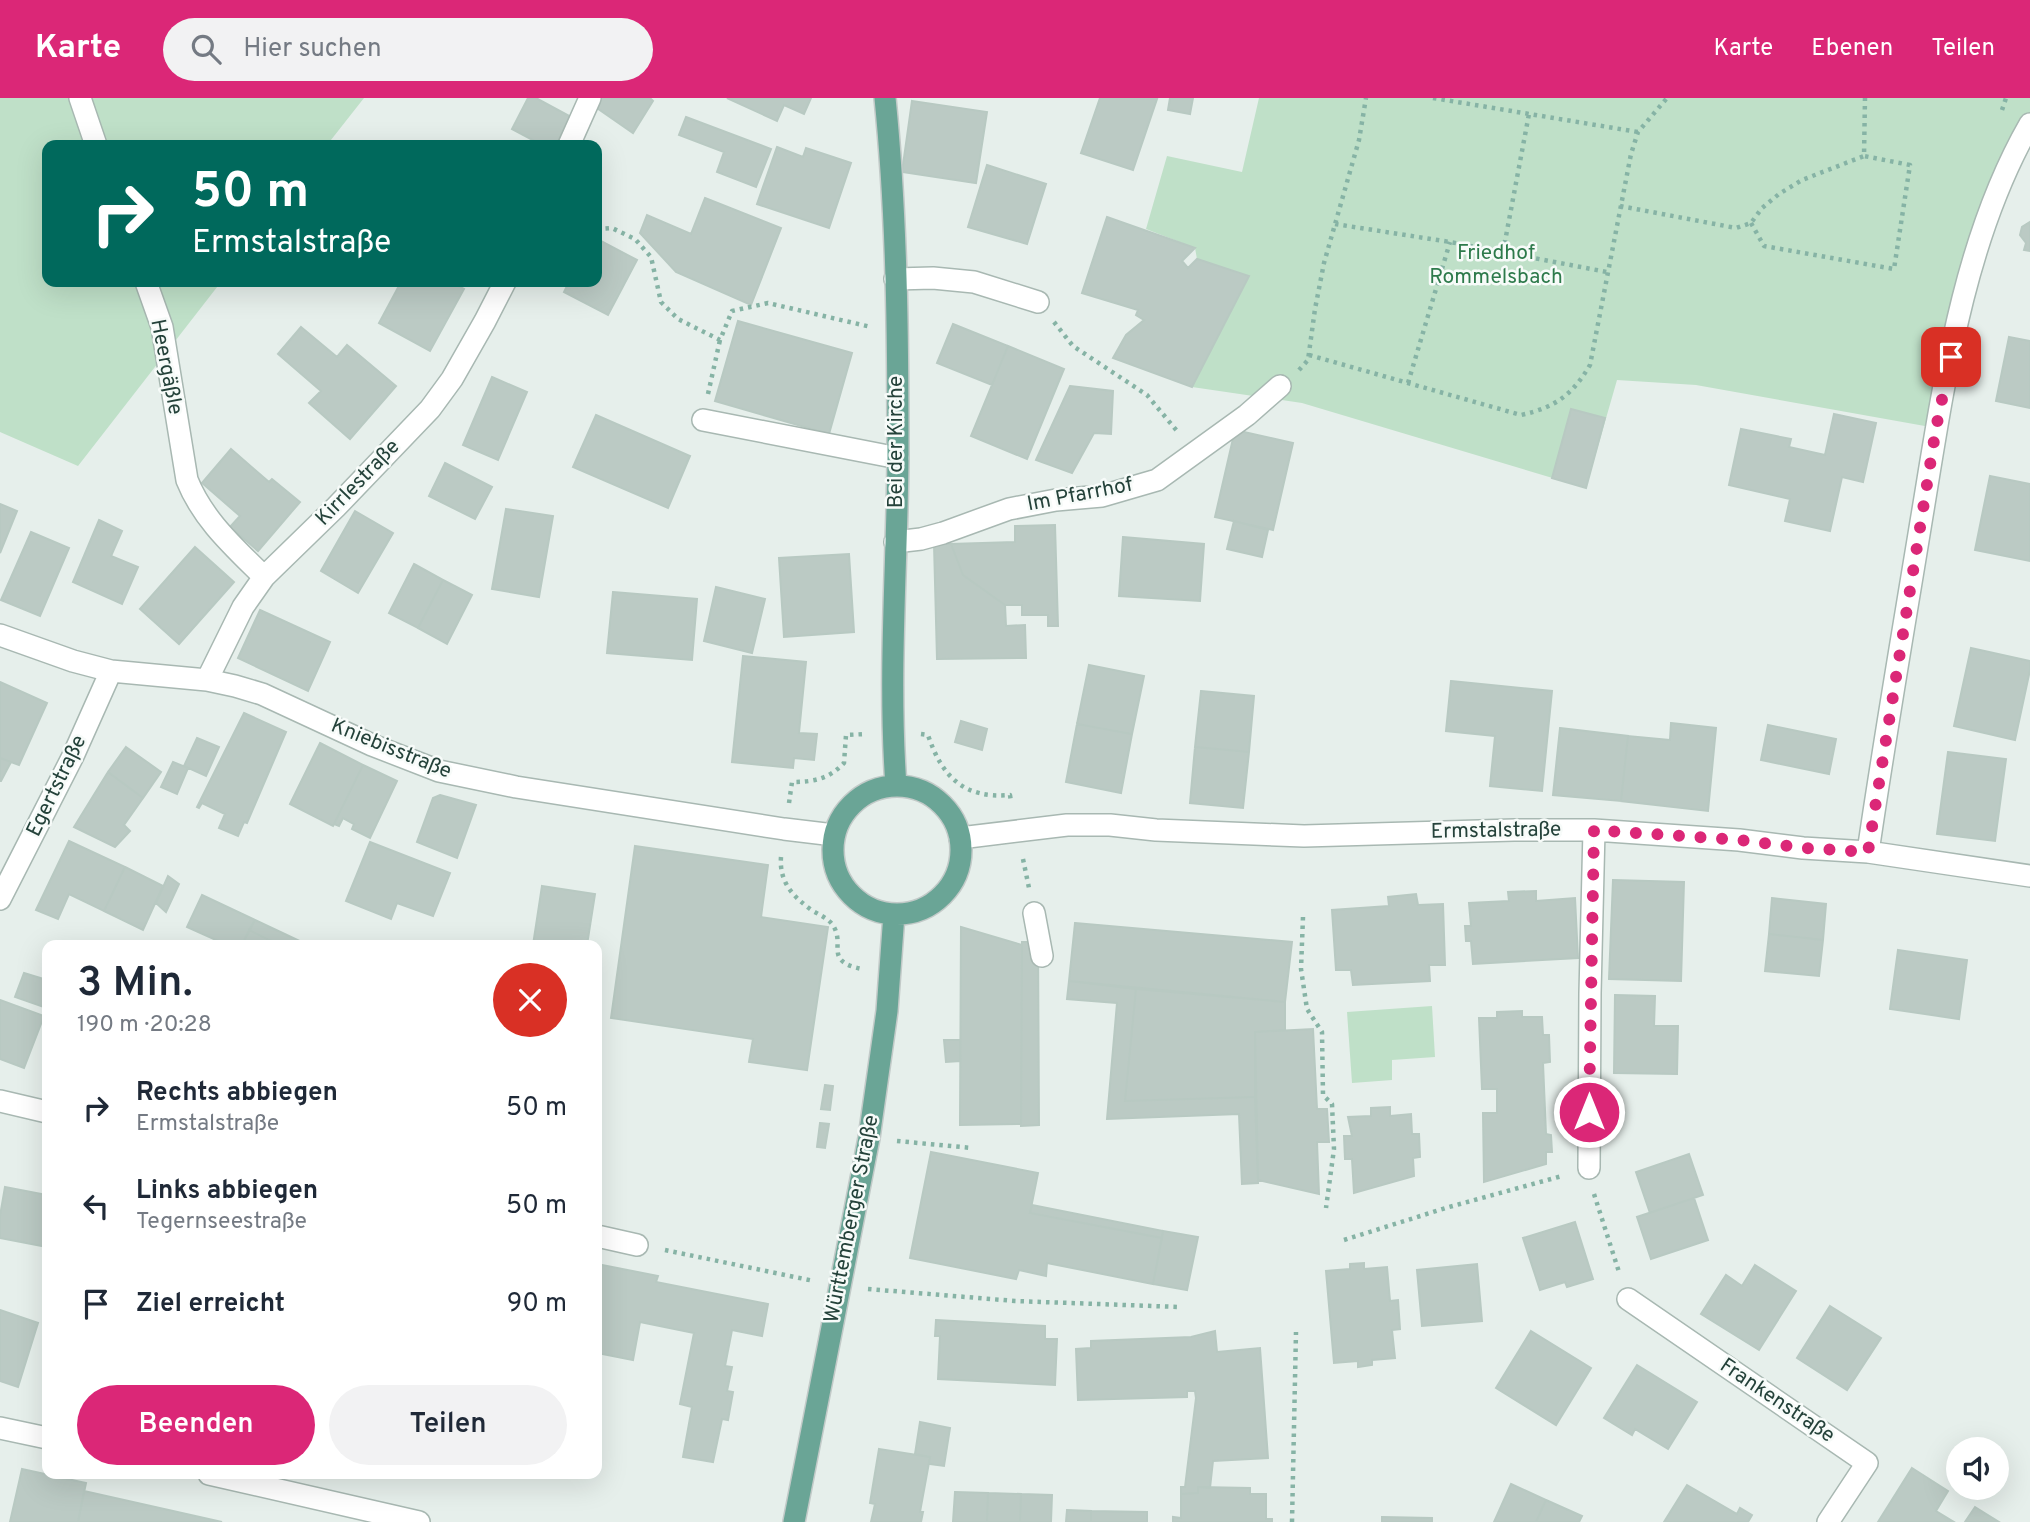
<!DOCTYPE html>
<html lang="de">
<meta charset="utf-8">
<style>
body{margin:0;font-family:Overpass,sans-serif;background:#f2f2f3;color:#1f2937;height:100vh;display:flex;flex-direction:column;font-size:26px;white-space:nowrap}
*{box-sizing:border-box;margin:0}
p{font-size:23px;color:#747a83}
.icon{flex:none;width:38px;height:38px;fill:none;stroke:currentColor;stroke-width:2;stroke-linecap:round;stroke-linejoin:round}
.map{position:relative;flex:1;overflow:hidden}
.sheet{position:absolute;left:42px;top:842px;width:560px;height:539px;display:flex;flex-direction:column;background:#fff;border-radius:14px;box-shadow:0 7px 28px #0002}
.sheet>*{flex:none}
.guide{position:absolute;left:42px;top:42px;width:560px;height:147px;border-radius:14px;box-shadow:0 7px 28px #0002;background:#00695c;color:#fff;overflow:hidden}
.controls{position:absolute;left:1946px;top:1339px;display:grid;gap:14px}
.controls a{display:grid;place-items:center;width:63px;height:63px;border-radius:50%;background:#fff;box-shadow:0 7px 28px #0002;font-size:35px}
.pin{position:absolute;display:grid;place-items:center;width:60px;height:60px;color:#fff;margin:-30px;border-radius:14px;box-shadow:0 4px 10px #0006}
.me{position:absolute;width:77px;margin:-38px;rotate:0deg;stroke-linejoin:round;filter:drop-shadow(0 0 5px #0008)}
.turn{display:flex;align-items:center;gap:24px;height:147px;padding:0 35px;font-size:32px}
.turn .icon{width:91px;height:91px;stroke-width:2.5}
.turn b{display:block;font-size:49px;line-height:60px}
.round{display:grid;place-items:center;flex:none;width:74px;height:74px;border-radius:37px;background:#f2f2f3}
.summary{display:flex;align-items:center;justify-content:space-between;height:119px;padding:0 35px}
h1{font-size:42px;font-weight:600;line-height:52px}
.action{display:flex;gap:14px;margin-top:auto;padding:14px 35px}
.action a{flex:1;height:80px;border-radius:42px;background:#db2777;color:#fff;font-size:28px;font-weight:600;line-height:80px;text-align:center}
.action a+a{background:#f2f2f3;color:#1f2937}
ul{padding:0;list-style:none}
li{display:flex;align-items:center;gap:21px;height:98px;padding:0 35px}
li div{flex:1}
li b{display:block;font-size:26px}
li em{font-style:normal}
header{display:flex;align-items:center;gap:42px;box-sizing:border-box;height:98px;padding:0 35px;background:#db2777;color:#fff}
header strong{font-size:33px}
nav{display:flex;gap:38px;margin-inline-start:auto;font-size:24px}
.search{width:490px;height:63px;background:#f2f2f3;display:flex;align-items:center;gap:18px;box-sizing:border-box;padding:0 24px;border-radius:38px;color:#747a83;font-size:26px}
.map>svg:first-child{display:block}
.green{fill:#bfe0c8}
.building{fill:#bbcac4;stroke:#b8c9c2;stroke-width:2}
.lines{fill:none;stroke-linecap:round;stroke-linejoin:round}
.minor-casing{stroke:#a8b8b2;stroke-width:24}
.major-casing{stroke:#c2cac8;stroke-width:24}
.path{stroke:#86b3a5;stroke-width:4.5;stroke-dasharray:3.5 5;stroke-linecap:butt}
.minor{stroke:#fff;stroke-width:21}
.major{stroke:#6aa596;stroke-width:21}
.route{stroke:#db2777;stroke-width:12;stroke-dasharray:0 21.6}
.labels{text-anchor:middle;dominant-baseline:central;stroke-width:5;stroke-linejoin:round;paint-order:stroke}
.park-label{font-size:21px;fill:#2d7a4b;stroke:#f7fbf9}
.street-label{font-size:21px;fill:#24423a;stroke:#f7fbf9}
</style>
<header>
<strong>Karte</strong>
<div class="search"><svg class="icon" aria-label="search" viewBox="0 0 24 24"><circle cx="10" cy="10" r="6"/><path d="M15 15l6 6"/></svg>Hier suchen</div>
<nav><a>Karte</a><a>Ebenen</a><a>Teilen</a></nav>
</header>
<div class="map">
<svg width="2030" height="1424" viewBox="0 0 2030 1424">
<rect width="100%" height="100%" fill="#e6efeb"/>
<path class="green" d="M0 0H364L327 47H47V184H221L78 368 0 334Z
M1259 0H2030V26L2014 54 1936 330 1696 287 1617 282 1586 390 1302 305 1192 289 1249 178 1197 161 1195 150 1146 131 1167 58 1242 74Z
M1432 908 1435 959 1392 962V982L1352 985 1347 914Z"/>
<path class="building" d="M528 0H536L571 19 556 47H542L512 31Z
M600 0H650L653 3 633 35 594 8Z
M727 0H811L804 16 784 7 777 23Z
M1100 0 1157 1 1133 72 1081 55Z
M1170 0H1193L1190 16 1168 12Z
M912 3 987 14 976 85 902 74Z
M686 19 771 51 756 89 717 74 724 54 679 37Z
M777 49 803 59 806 50 851 65 829 130 757 106Z
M987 67 1046 86 1027 146 968 129Z
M705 100 781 130 751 207 676 174 640 135 647 117 691 136Z
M1107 119 1195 150 1182 163 1188 170 1197 161 1249 178 1192 289 1113 260 1126 237 1144 222 1136 217 1138 212 1082 195Z
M2030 124V153L2024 152 2026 145 2020 137 2022 129Z
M597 141 637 162 608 217 564 194 569 184H597Z
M401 184H451L464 191 430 253 379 225Z
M738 223 852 255 829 336 715 303Z
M953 226 1008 248 992 287 937 265Z
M301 229 337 259 347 247 396 288 350 341 309 305 321 293 278 256Z
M2009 239 2030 243V310L1996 303Z
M1008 248 1064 271 1027 361 971 338Z
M492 279 527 294 498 362 463 347Z
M1070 288 1113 293 1111 336 1094 335 1072 375 1036 362Z
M1571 311 1605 320 1586 390 1552 380Z
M1834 316 1876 325 1863 384 1842 379 1830 433 1785 423 1790 401 1729 387 1741 331 1791 341 1789 349 1825 357Z
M596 317 690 358 668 410 573 369Z
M1235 332 1293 345 1273 432 1215 419Z
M231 351 269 384 272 381 300 404 258 453 230 429 240 418 202 385Z
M445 365 492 389 475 421 429 398Z
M1990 378 2030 386V463L1975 452Z
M0 406 17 413 0 455Z
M506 411 553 418 539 499 492 491Z
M355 413 393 435 358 495 321 473Z
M99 422 122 433 111 458 138 469 122 506 73 484Z
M1234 423 1268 432 1262 459 1227 451Z
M1055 427 1058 528H1048V517H1022V507H1005L963 477 951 446 1015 444V428Z
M31 434 69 450 40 518 1 502Z
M1123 439 1204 446 1200 503 1119 498Z
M934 446H951L963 477 1005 507 1006 528 1025 527 1026 560 937 561Z
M195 449 234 484 179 546 140 511Z
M849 456 854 534 784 539 779 460Z
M414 466 443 482 418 530 389 515Z
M443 482 472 497 447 546 418 530Z
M716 489 765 501 752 555 704 543Z
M613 494 697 501 692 562 607 555Z
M260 512 330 544 308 593 238 560Z
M1971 550 2030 563V572L2015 642 1954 628Z
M743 558 806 564 799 635 817 636 814 662 794 660 793 670 732 664Z
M1089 567 1144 578 1132 636 1077 626Z
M1451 583 1552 593 1542 693 1490 688 1495 638 1446 633Z
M0 584 47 605 19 667 0 660Z
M1201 593 1254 598 1249 654 1195 649Z
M244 615 286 634 247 725 244 724 238 738 219 730 225 716 202 705 199 710 197 709Z
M961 623 987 631 982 652 955 644Z
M1671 625 1716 630 1708 713 1621 703 1628 638 1670 642Z
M1077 626 1132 636 1121 695 1066 684Z
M1768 627 1836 641 1829 676 1761 662Z
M1560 630 1628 638 1621 703 1553 697Z
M197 640 219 649 206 678 184 668Z
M320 645 363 667 333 728 290 706Z
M126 649 161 674 143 700 108 674Z
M1195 649 1249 654 1243 710 1190 705Z
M1948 654 2006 661 1995 743 1937 736Z
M0 660 11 664 1 683H0Z
M173 664 188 670 177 696 161 689Z
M363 667 397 683 370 740 352 731 354 726 343 720 339 728 334 726Z
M108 674 143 700 124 727 130 733 115 749 74 729Z
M440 697 476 707 457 760 417 744 433 700Z
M69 743 125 769 104 813 69 796 58 821 36 812Z
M370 744 450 775 433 818 397 805 391 821 346 803Z
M635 748 768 767 761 819 828 829 807 972 749 964 753 941 611 920Z
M125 769 163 788 143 832 104 813Z
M168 778 179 786 166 814 156 805Z
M1613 782 1684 784 1681 883 1609 881Z
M542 788 595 796 587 847H533Z
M1536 793V803L1575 800 1578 860 1473 866 1471 843H1466L1465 828H1471L1469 805 1509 803 1508 794Z
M1416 796 1418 807 1443 806 1445 867H1429L1430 883 1353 887 1351 872H1336L1332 812 1389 808 1388 799Z
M202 797 255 822 242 847H227L187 829Z
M1772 800 1826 806 1823 842 1769 836Z
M255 822 308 847H279L249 832Z
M1075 825 1292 844 1285 904 1069 883Z
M961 829 1022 847 1021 1026 960 1027Z
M249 832 279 847H242Z
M1769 836 1823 842 1819 878 1765 873Z
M1022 844H1038L1039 1027 1021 1028Z
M1898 852 1967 862 1959 921 1890 911Z
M24 875 47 882V910L15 899Z
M1069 883 1136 891 1125 1003 1255 999 1258 1085 1242 1086 1239 1016 1107 1021 1117 905 1067 901Z
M1136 891 1285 904V932L1255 934V999L1125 1003Z
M1615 897 1655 898 1654 928H1678L1677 976 1614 975Z
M0 902 44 918 24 970 0 961Z
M1522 913V919H1542L1543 937H1549L1550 964 1543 965 1546 1036 1551 1037 1552 1054H1546V1066L1484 1084 1483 1015H1497V991H1482L1479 920H1497V914Z
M1313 931 1317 1011H1327L1329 1044H1317L1319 1096 1258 1082 1255 934Z
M944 942H960V963L946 964Z
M825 987 833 988 830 1012 821 1011Z
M1390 1009V1018L1411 1016 1412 1036H1419L1420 1059 1413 1060 1414 1078 1354 1095 1352 1061H1345L1344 1038H1352L1348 1019 1371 1018V1010Z
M820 1025 829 1026 825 1050 817 1049Z
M931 1054 1038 1075 1030 1115 1162 1140 1153 1186 1047 1165 1046 1178 1019 1172 1016 1181 910 1160Z
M1689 1056 1703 1097 1650 1115 1636 1074Z
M5 1089 47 1097V1149L0 1140V1118Z
M1694 1100 1708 1142 1651 1161 1637 1119Z
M1032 1107 1163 1133 1162 1140 1030 1115Z
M1575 1124 1593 1181 1567 1189 1565 1184 1540 1192 1523 1140Z
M1163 1133 1198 1139 1187 1192 1153 1186Z
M1364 1165V1171L1387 1169 1390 1203 1398 1202 1400 1231 1392 1232 1395 1260 1372 1262V1267L1358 1269V1263L1334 1265 1326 1173 1350 1171V1166Z
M597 1166 658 1178 656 1184 768 1206 762 1238 732 1232 725 1268 732 1269 727 1293 733 1294 728 1322 722 1321 713 1364 683 1359 692 1309 680 1306 694 1235 640 1224 633 1262 597 1255Z
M1477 1166 1482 1223 1422 1228 1417 1172Z
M1755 1167 1796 1193 1759 1252 1701 1216 1726 1177 1742 1188Z
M1830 1208 1881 1240 1847 1292 1797 1260Z
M0 1212 38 1225 18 1289 0 1283Z
M936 1222 1045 1228V1241H1057L1055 1287 938 1281 940 1238H935Z
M1215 1233 1217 1254 1260 1250 1268 1360 1213 1363 1210 1390 1198 1389V1395L1181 1396V1389H1185L1196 1300 1195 1293H1187V1299L1078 1302 1076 1251 1091 1250V1243L1191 1239Z
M1531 1233 1591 1270 1556 1327 1496 1290Z
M1637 1267 1697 1304 1668 1351 1635 1331 1632 1337 1604 1320Z
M920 1324 950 1330 944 1368 929 1366 930 1359 915 1356Z
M879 1351 930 1359 920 1414H923L921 1424H871L875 1406 870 1405Z
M1912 1370 1948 1393 1936 1413 1954 1424H1878Z
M22 1371 86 1385 78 1424H10Z
M1511 1386 1546 1402 1536 1424H1494Z
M1687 1387 1737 1416 1740 1410 1752 1417 1748 1424H1664Z
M1198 1389 1250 1390V1396H1266V1421H1272V1424H1173V1419L1181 1420V1396L1198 1395Z
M84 1393 222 1424H78Z
M955 1394 988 1395 987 1424H953Z
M988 1395 1021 1396 1020 1424H987Z
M1021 1396 1052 1397 1051 1424H1020Z
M1546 1402 1582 1418 1579 1424H1536Z
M1975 1409 1999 1424H1965Z
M1067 1412 1091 1413V1424H1066Z
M1091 1413 1147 1414V1424H1091Z
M1382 1419 1432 1420V1424H1382Z"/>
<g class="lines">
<defs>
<path id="minor" d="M80 0 96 47
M569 47 590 0
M895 181 933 180 974 184 1038 204
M146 184 162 229 187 382C203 422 234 449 264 479
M703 322 898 360
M895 444 921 441 943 435 1009 411 1056 402 1102 398 1157 382 1247 317 1280 288
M0 537 73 563 111 573 207 582 235 588 262 596 372 647 439 673 516 689 784 731 834 737
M207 582 243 509 264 479 336 409 430 311 452 281 485 223 505 184
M960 740 1067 727H1110L1156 732 1304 738 1514 732H1594L1739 742 1803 750 1868 754 2030 778
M1868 754C1884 644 1903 534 1921 424 1943 292 1962 144 2030 26
M0 801 73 658 111 573
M1034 815 1042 858
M0 1003 47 1014
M1589 1070 1590 895 1594 732
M597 1138 637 1147
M1628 1201 1867 1365 1828 1424
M0 1330 47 1340
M209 1376 419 1424"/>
<path id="major" d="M885 0C897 119 898 240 898 360 897 469 888 578 896 688
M833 752a64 64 0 1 1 128 0a64 64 0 1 1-128 0Z
M794 1424 869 1040 887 913 894 816"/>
</defs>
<use href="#minor" class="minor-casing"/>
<use href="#major" class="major-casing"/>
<path class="path" d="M1433 0 1638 34
M2002 12 2006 0
M1620 108 1736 130 1751 125 1762 110 1779 96 1802 82 1864 58
M1751 125 1764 148 1894 171 1910 67 1864 58 1865 0
M1335 126 1450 144 1607 174
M597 131 612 130 635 141 651 159 661 204 678 221 720 242 732 213 768 205 871 229
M1503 154 1529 16
M1054 224 1073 248 1147 297 1177 333
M1309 257 1521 317C1556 309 1572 297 1590 267L1631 56 1638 34 1667 0
M1299 272 1308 262 1315 211 1324 165 1359 42 1366 0
M1408 285 1450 144
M708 296 720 242
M921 636 928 637C942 679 964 701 1010 697L1011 704
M789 705 792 684C813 684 829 681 844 665L846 637 866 636
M781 759C779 784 793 799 813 813 820 817 827 820 832 826 847 846 822 863 862 871
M1023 761 1029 790
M1303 819 1301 871 1307 911 1322 934 1323 997 1332 1006 1334 1051 1326 1110
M897 1043 972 1050
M1594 1096 1619 1174
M1344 1142 1449 1109 1562 1078
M665 1152 814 1183
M868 1191 1015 1203 1180 1209
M1292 1424 1296 1234"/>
<use href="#minor" class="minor"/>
<use href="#major" class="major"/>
</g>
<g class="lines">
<path class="route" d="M1589 1014 1594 732 1739 742 1804 750 1868 754 1936 330 1951 259"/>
</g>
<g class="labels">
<g class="park-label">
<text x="1496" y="155">Friedhof<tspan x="1496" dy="24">Rommelsbach</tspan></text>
</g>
<g class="street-label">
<text transform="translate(166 269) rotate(79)">Heergäßle</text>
<text transform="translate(896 344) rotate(-90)">Bei der Kirche</text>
<text transform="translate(358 385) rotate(-46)">Kirrlestraße</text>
<text transform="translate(1080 397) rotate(-11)">Im Pfarrhof</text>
<text transform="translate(391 651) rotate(22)">Kniebisstraße</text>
<text transform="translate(57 688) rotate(-64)">Egertstraße</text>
<text transform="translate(1496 733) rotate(-1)">Ermstalstraße</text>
<text transform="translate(852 1121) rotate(-79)">Württemberger Straße</text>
<text transform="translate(1777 1303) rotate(34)">Frankenstraße</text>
</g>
</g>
</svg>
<div class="controls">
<a><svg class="icon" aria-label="sound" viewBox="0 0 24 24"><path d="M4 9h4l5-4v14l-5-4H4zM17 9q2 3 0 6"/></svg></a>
</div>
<div class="pin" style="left:1951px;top:259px;background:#d93025"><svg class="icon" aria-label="arrive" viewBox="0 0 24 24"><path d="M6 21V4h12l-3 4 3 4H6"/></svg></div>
<svg class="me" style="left:1589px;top:1014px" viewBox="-20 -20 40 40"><circle r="17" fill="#db2777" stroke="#fff" stroke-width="3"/><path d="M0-11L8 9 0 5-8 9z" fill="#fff"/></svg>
<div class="guide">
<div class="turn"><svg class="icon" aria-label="right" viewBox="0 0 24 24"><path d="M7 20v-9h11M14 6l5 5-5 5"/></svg><div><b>50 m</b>Ermstalstraße</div></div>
</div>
<section class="sheet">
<div class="summary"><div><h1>3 Min.</h1><p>190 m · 20:28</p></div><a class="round" style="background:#d93025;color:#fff"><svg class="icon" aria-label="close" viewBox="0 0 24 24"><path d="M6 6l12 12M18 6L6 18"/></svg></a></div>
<ul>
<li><svg class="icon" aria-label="right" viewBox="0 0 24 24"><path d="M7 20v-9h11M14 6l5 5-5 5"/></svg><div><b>Rechts abbiegen</b><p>Ermstalstraße</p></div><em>50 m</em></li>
<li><svg class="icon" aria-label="left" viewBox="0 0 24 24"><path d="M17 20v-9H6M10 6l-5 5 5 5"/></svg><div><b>Links abbiegen</b><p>Tegernseestraße</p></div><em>50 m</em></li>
<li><svg class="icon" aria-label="arrive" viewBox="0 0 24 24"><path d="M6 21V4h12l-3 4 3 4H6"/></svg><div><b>Ziel erreicht</b></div><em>90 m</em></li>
</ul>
<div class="action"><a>Beenden</a><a>Teilen</a></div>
</section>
</div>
